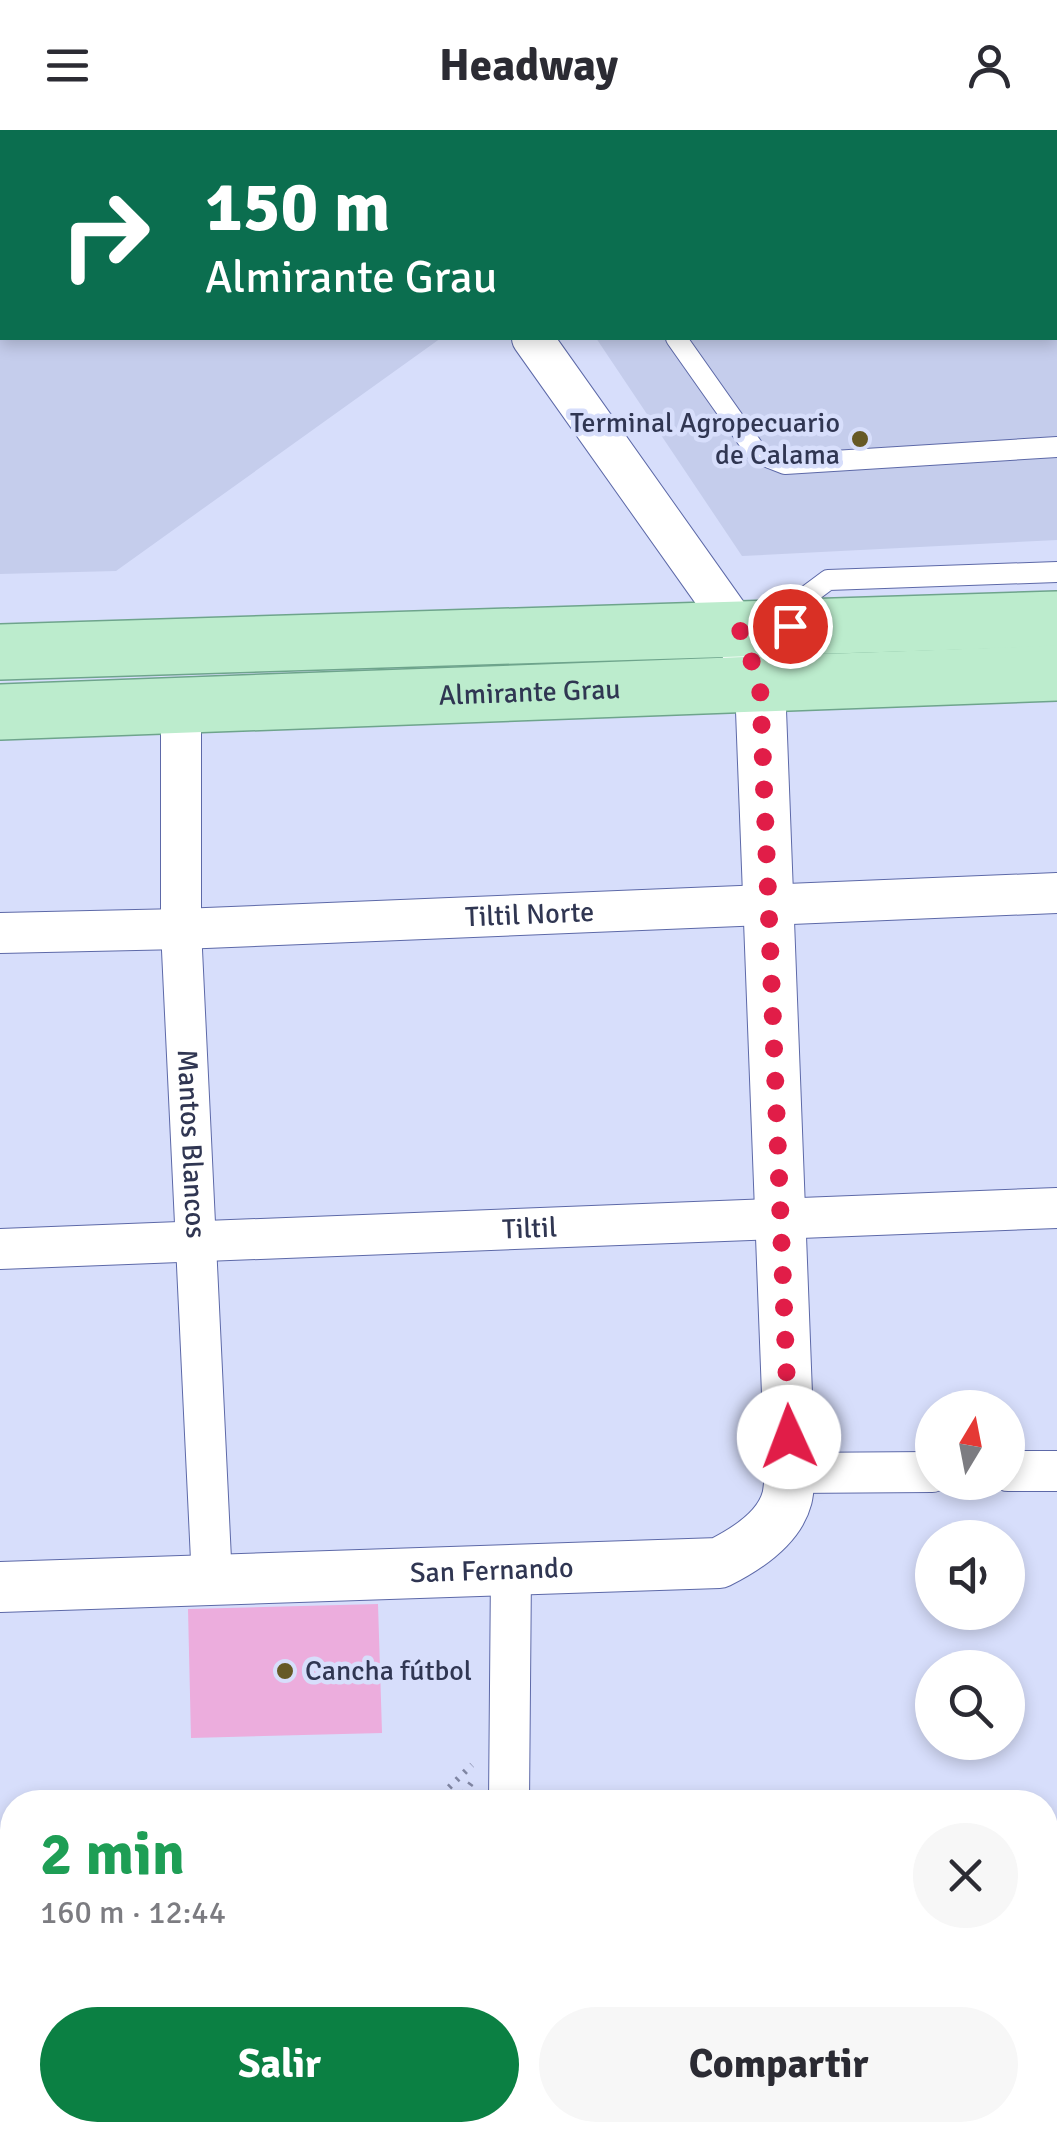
<!DOCTYPE html>
<html lang="es">
<meta charset="utf-8">
<style>
body{margin:0;font-family:Signika,sans-serif;background:#f7f7f7;color:#2b2b33;height:100vh;display:flex;flex-direction:column;font-size:38px;white-space:nowrap}
*{box-sizing:border-box;margin:0}
p{font-size:32px;color:#7c7c81}
.icon{flex:none;width:55px;height:55px;fill:none;stroke:currentColor;stroke-width:2;stroke-linecap:round;stroke-linejoin:round}
.map{position:relative;flex:1;overflow:hidden}
.drawer{position:absolute;left:0px;top:1660px;width:1058px;height:352px;display:flex;flex-direction:column;background:#fff;border-radius:40px 40px 0 0;box-shadow:0 5px 15px #0003}
.drawer>*{flex:none}
.hud{position:absolute;left:0px;top:0px;width:1058px;height:210px;box-shadow:0 5px 15px #0003;background:#0b6e4f;color:#fff;overflow:hidden}
.needle{width:65px;rotate:10deg}
.buttons{position:absolute;left:915px;top:1260px;display:grid;gap:20px}
.buttons a{display:grid;place-items:center;width:110px;height:110px;border-radius:50%;background:#fff;box-shadow:0 5px 15px #0003;font-size:50px}
.pin{position:absolute;display:grid;place-items:center;width:85px;height:85px;color:#fff;margin:-42px;border:5px solid #fff;border-radius:50%;box-shadow:0 2px 10px #0007}
.me{position:absolute;width:110px;margin:-55px;rotate:358deg;stroke-linejoin:round;filter:drop-shadow(0 0 8px #0008)}
.turn{display:flex;align-items:center;gap:35px;height:210px;padding:0 40px;font-size:45px}
.turn .icon{width:130px;height:130px;stroke-width:2.5}
.turn b{display:block;font-size:70px;line-height:85px}
.round{display:grid;place-items:center;flex:none;width:105px;height:105px;border-radius:52px;background:#f7f7f7}
.overview{display:flex;align-items:center;justify-content:space-between;height:170px;padding:0 40px}
h1{font-size:60px;font-weight:700;line-height:75px;color:#1e9e55}
.button{display:flex;gap:20px;margin-top:auto;padding:20px 40px}
.button a{flex:1;height:115px;border-radius:60px;background:#0b8043;color:#fff;font-size:40px;font-weight:700;line-height:115px;text-align:center}
.button a+a{background:#f7f7f7;color:#2b2b33}
header{display:flex;justify-content:space-between;align-items:center;height:130px;padding:0 40px;background:#fff;font-size:45px;font-weight:700}
.map>svg:first-child{display:block}
.built{fill:#c5cdec}
.green{fill:#ecaddd}
.lines{fill:none;stroke-linecap:round;stroke-linejoin:round}
.service-casing{stroke:#5d69a8;stroke-width:22}
.minor-casing{stroke:#5d69a8;stroke-width:42}
.tertiary-casing{stroke:#5d69a8;stroke-width:52}
.primary-casing{stroke:#6ea48c;stroke-width:58}
.path{stroke:#8086a3;stroke-width:6;stroke-dasharray:2.5 8;stroke-linecap:butt}
.service{stroke:#fff;stroke-width:20}
.minor{stroke:#fff;stroke-width:40}
.tertiary{stroke:#fff;stroke-width:50}
.primary{stroke:#bceccd;stroke-width:55}
.route{stroke:#e11d48;stroke-width:18;stroke-dasharray:0 32.4}
.poi-dot{fill:#665926;stroke:#d7defb;stroke-width:4}
.labels{text-anchor:middle;dominant-baseline:central;stroke-width:9;stroke-linejoin:round;paint-order:stroke}
.poi-label{font-size:28px;fill:#303652;stroke:#d7defb;text-anchor:end}
.street-label{font-size:28px;fill:#303652;stroke:#d7defb}
</style>
<header><svg class="icon" aria-label="menu" viewBox="0 0 24 24"><path d="M4 6h16M4 12h16M4 18h16"/></svg>Headway<svg class="icon" aria-label="person" viewBox="0 0 24 24"><circle cx="12" cy="8" r="4"/><path d="M4 21q1-7 8-7t8 7"/></svg></header>
<div class="map">
<svg width="1057" height="2011" viewBox="0 0 1057 2011">
<rect width="100%" height="100%" fill="#d7defb"/>
<path class="built" d="M0 0H321L323 2H2V208H441L116 441 0 444Z
M458 0H1057V410L742 426 596 208H1055V2H460Z"/>
<path class="green" d="M378 1474 382 1603 191 1608 188 1479Z"/>
<g class="lines">
<defs>
<path id="service" d="M529 0 531 2
M1055 108 1057 107
M676 208 757 323 785 334 1057 317
M781 485 828 450 1057 442"/>
<g id="minor">
<path d="M385 0 386 2"/>
<path d="M532 208 739 500"/>
<path id="s1" d="M181 576V799L212 1451"/>
<path id="s2" d="M0 803 181 799 1057 763"/>
<path id="s3" d="M0 1119 1057 1078"/>
<path d="M1008 1341H1057"/>
<path d="M790 1343 932 1342"/>
<path d="M509 1672 511 1440"/>
<path d="M503 2011V2000"/>
</g>
<g id="tertiary">
<path id="s4" d="M0 1457 719 1433C745 1420 779 1399 787 1368 789 1360 789 1351 790 1343L760 554 746 518"/>
</g>
<g id="primary">
<path d="M0 522 1057 489"/>
<path id="s5" d="M0 582 1057 543"/>
</g>
</defs>
<use href="#service" class="service-casing"/>
<use href="#minor" class="minor-casing"/>
<use href="#tertiary" class="tertiary-casing"/>
<use href="#primary" class="primary-casing"/>
<path class="path" d="M434 1672 472 1635
M457 1672 472 1652
M0 1974 12 1967
M81 2011 92 2000
M180 2011 200 2000
M351 2011 353 2000
M403 2011 404 2000"/>
<use href="#service" class="service"/>
<use href="#minor" class="minor"/>
<use href="#tertiary" class="tertiary"/>
<use href="#primary" class="primary"/>
</g>
<g class="lines">
<path class="route" d="M789 1307 760 554 740 500 790 496"/>
</g>
<g class="poi-dot">
<circle cx="860" cy="309" r="10"/>
<circle cx="285" cy="1541" r="10"/>
</g>
<g class="labels">
<g class="poi-label">
<text x="840" y="293">Terminal Agropecuario<tspan x="840" dy="32">de Calama</tspan></text>
<text x="305" y="1541" text-anchor="start">Cancha fútbol</text>
</g>
<g class="street-label">
<text stroke="none"><textPath href="#s5" startOffset="530">Almirante Grau</textPath></text>
<text stroke="none"><textPath href="#s2" startOffset="530">Tiltil Norte</textPath></text>
<text stroke="none"><textPath href="#s1" startOffset="438">Mantos Blancos</textPath></text>
<text stroke="none"><textPath href="#s3" startOffset="530">Tiltil</textPath></text>
<text stroke="none"><textPath href="#s4" startOffset="492">San Fernando</textPath></text>
</g>
</g>
</svg>
<div class="buttons">
<a><svg class="needle" viewBox="-14 -14 28 28"><path d="M0-13l5 13h-10z" fill="#e53935"/><path d="M0 13l5-13h-10z" fill="#7c7c81"/></svg></a>
<a><svg class="icon" aria-label="sound" viewBox="0 0 24 24"><path d="M4 9h4l5-4v14l-5-4H4zM17 9q2 3 0 6"/></svg></a>
<a><svg class="icon" aria-label="search" viewBox="0 0 24 24"><circle cx="10" cy="10" r="6"/><path d="M15 15l6 6"/></svg></a>
</div>
<div class="pin" style="left:790px;top:496px;background:#d93025"><svg class="icon" aria-label="arrive" viewBox="0 0 24 24"><path d="M6 21V4h12l-3 4 3 4H6"/></svg></div>
<svg class="me" style="left:789px;top:1307px" viewBox="-20 -20 40 40"><circle r="19" fill="#fff"/><path d="M0-13L10 11 0 6-10 11z" fill="#e11d48"/></svg>
<div class="hud">
<div class="turn"><svg class="icon" aria-label="right" viewBox="0 0 24 24"><path d="M7 20v-9h11M14 6l5 5-5 5"/></svg><div><b>150 m</b>Almirante Grau</div></div>
</div>
<section class="drawer">
<div class="overview"><div><h1>2 min</h1><p>160 m · 12:44</p></div><a class="round"><svg class="icon" aria-label="close" viewBox="0 0 24 24"><path d="M6 6l12 12M18 6L6 18"/></svg></a></div>
<div class="button"><a>Salir</a><a>Compartir</a></div>
</section>
</div>
